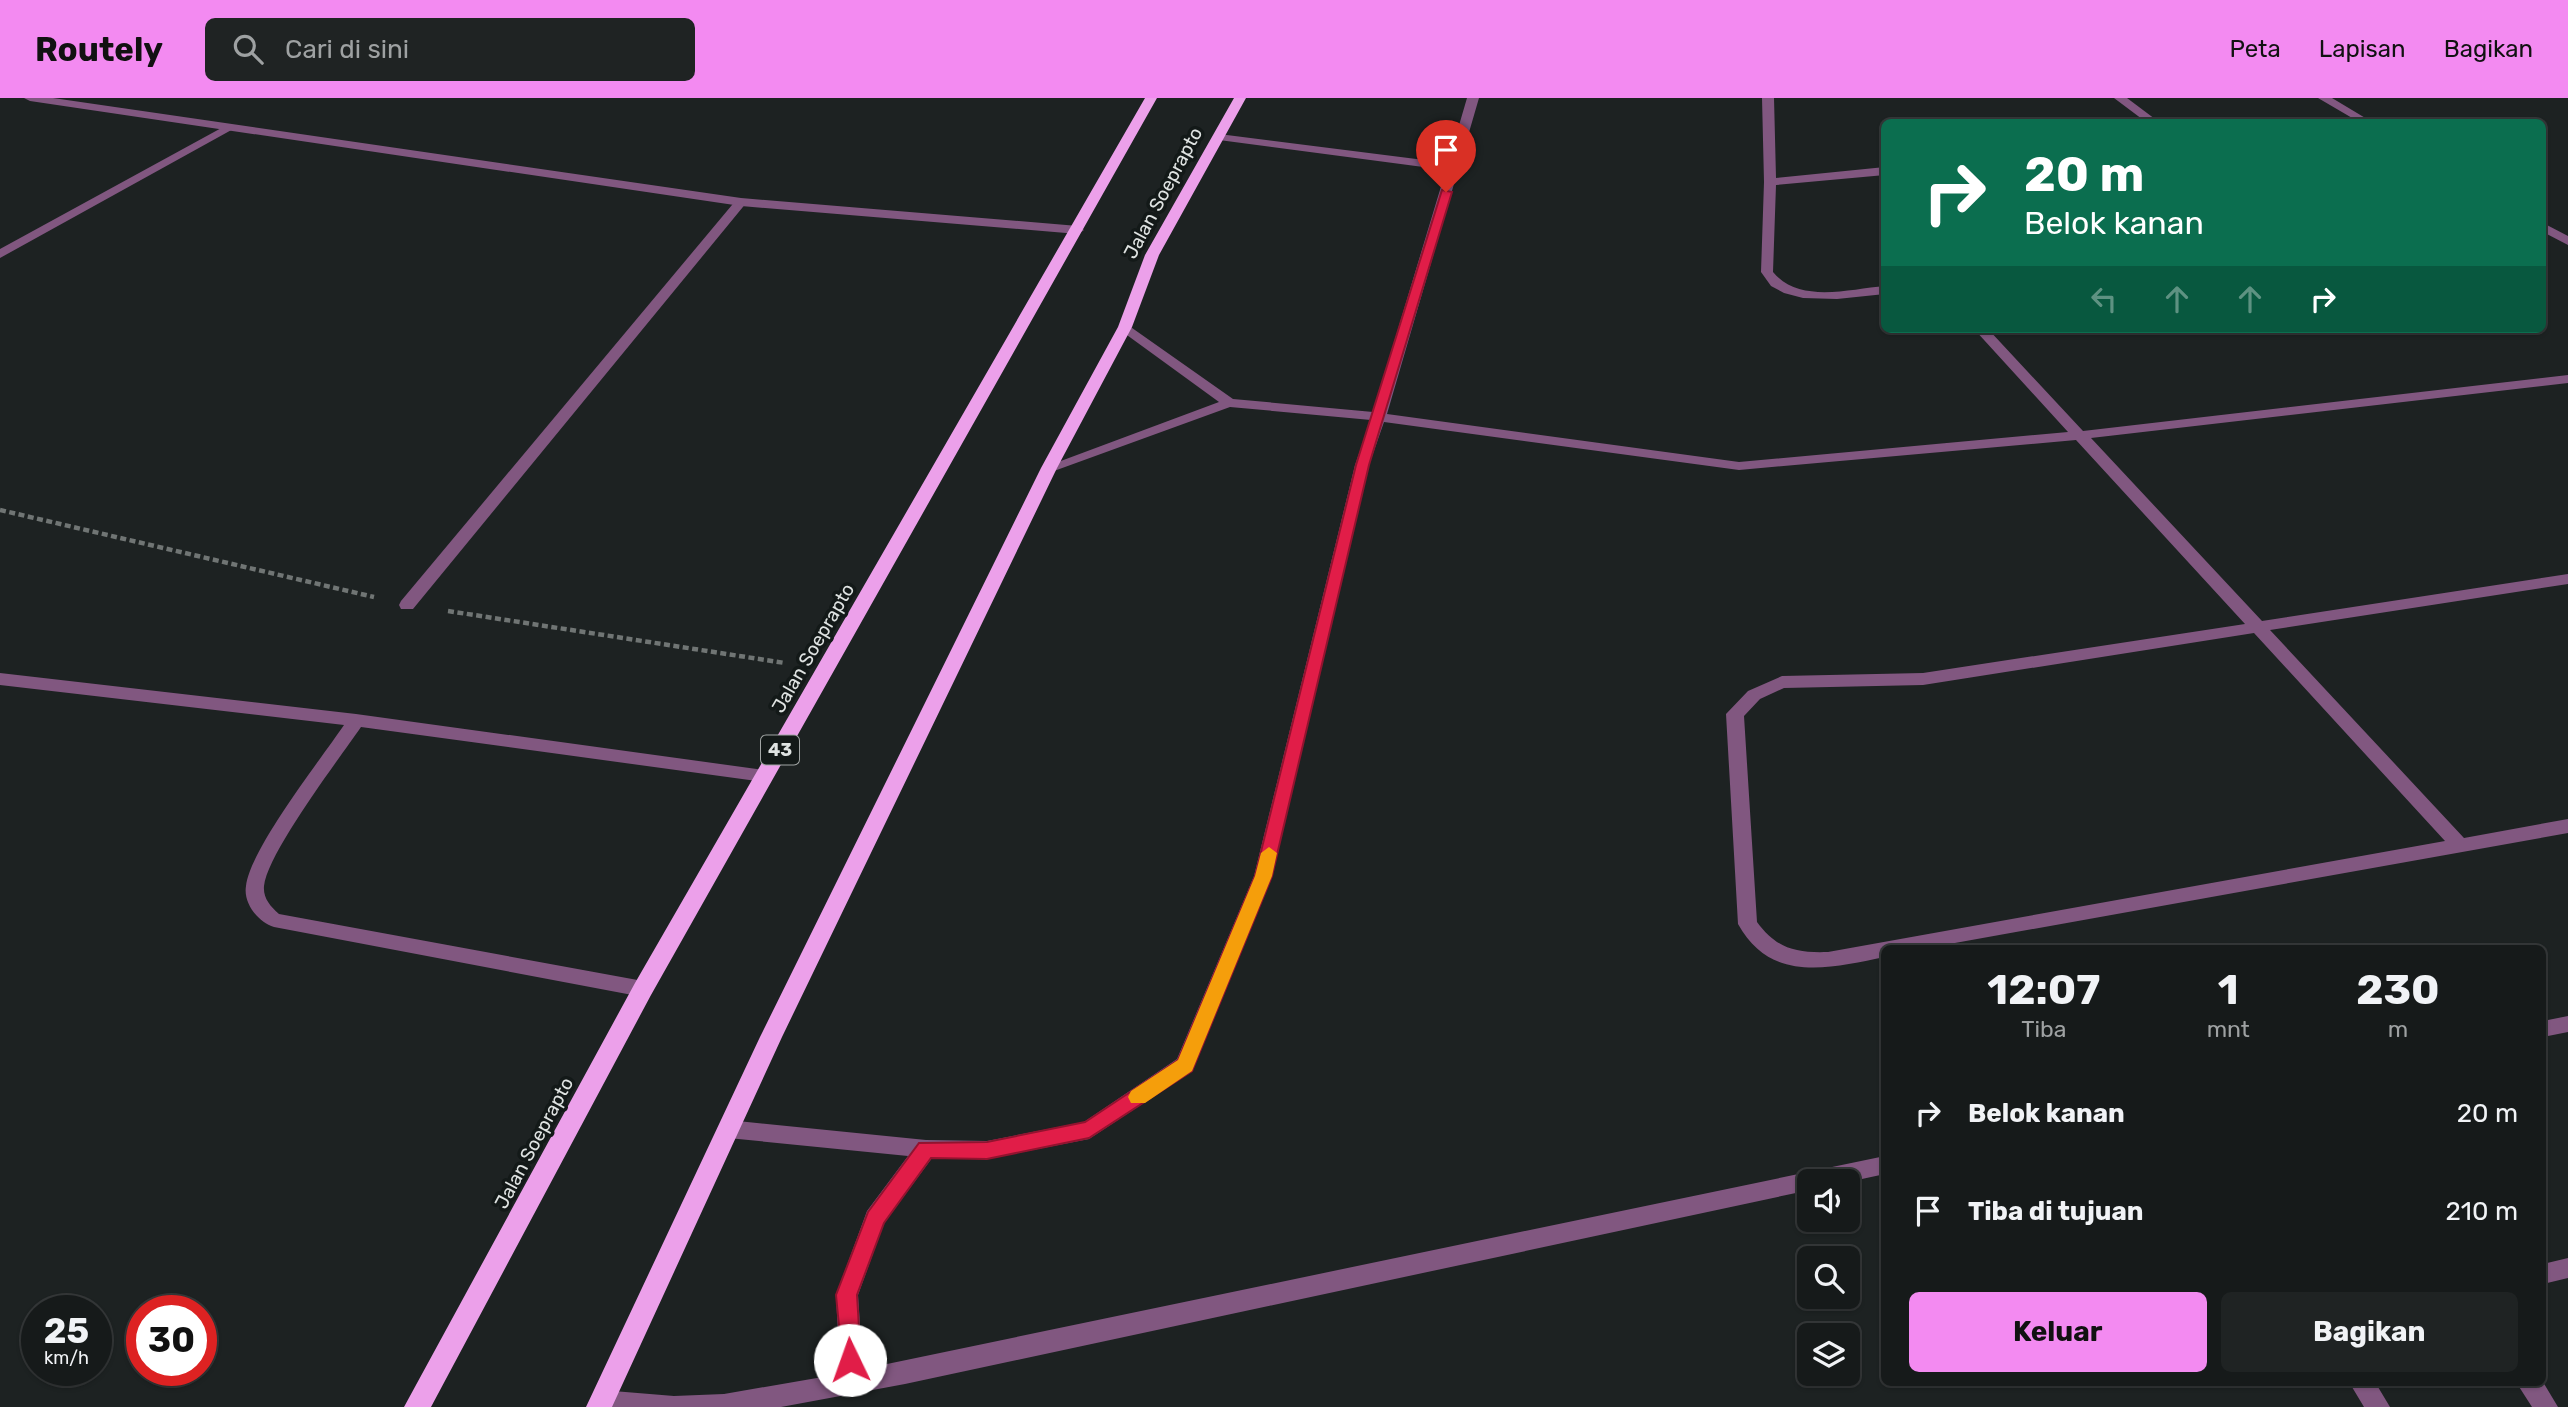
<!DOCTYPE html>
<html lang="id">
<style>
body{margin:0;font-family:Rubik,sans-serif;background:#1f2323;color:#f1f3f6;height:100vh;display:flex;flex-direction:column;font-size:26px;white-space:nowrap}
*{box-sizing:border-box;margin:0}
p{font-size:23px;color:#9ea1a2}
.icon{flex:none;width:38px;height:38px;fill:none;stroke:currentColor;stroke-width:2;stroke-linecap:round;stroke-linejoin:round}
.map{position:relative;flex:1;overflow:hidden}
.details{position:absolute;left:1881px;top:847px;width:665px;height:441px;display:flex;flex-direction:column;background:#161a1a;border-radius:10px;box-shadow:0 2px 5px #0004,0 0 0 2px #353839}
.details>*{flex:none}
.hud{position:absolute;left:1881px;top:21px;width:665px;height:214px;border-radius:10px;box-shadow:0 2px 5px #0004,0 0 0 2px #353839;background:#0b6e4f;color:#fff;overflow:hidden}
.buttons{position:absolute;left:1797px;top:1071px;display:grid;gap:14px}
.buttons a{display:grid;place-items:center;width:63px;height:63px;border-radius:10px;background:#161a1a;box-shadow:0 2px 5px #0004,0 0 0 2px #353839;font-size:35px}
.speed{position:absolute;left:21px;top:1197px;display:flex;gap:14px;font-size:35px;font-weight:700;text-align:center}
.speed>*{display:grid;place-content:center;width:91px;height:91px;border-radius:50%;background:#161a1a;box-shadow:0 2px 5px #0004,0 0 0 2px #353839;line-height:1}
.speed small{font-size:18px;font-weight:400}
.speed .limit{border:10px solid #d22;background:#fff;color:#111}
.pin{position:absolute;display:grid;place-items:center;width:60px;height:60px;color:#fff;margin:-72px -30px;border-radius:50% 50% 50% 0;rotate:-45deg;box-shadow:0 0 7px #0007}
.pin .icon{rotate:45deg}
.me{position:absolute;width:77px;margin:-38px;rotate:357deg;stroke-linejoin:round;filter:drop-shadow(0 0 5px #0008)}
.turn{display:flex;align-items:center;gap:24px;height:147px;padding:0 28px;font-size:32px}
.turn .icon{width:91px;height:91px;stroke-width:2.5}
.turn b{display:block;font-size:49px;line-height:60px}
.lanes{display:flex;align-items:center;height:66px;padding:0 28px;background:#0003;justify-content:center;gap:35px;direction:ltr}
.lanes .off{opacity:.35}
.eta{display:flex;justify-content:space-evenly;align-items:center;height:119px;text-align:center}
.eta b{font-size:42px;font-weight:700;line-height:49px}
.cta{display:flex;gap:14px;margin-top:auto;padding:14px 28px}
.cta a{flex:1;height:80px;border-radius:10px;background:#f38af1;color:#111;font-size:28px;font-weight:700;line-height:80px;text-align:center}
.cta a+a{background:#1f2323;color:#f1f3f6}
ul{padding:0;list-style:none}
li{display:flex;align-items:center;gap:21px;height:98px;padding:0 28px}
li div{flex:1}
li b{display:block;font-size:26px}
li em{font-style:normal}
header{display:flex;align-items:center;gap:42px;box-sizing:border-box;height:98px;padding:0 35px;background:#f38af1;color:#111}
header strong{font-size:33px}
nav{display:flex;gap:38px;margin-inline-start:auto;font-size:24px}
.search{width:490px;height:63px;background:#1f2323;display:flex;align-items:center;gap:18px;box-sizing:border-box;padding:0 24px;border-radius:10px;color:#9ea1a2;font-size:26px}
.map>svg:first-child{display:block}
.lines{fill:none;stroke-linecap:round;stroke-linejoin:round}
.path{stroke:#707574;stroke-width:4.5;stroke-dasharray:6 3.5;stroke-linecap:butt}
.service{fill:#815780;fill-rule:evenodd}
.minor{fill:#815780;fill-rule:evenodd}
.trunk{fill:#eca0ea;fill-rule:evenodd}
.route{fill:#e11d48;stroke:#92132f;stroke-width:2}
.slow{fill:#f59e0b}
.labels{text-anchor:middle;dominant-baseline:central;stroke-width:7;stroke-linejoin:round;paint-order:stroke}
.shield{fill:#131918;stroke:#a2a6a5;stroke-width:2}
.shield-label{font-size:18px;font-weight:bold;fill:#dfe3e2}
.street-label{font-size:19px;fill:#dfe3e2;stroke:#131918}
</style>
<header>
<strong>Routely</strong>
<div class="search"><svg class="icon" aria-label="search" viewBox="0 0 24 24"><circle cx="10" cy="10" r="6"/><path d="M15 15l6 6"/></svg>Cari di sini</div>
<nav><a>Peta</a><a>Lapisan</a><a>Bagikan</a></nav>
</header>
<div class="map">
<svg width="2568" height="1309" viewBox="0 0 2568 1309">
<rect width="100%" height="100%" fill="#1d2222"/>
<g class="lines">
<path class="path" d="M0 412 374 499
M448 513 785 565"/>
<path class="service" d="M225 28 235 30 0 160V151Z
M737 101 747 104 413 511H401L399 507 401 503Z
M0 575 356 616 764 672 773 678 764 684 361 629C339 661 268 754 264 788 263 800 270 808 279 816L643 883 650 885 653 891 650 897 643 899 274 829C258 824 243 805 246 788 250 751 321 661 344 627L0 587Z"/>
<path class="minor" d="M24 0H53L741 100 1078 128 1084 132 1078 136 741 108 30 3Z
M1467 0H1479L1387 316 1739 364 2068 334 1974 231H1988L2083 333 2568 277V285L2091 340 2262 523 2568 476V486L2270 532 2464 740 2568 721V735L1927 850H1885V859C1830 870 1771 886 1738 826L1726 616 1748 593 1782 578 1923 575 2245 526 2076 342 1739 372 1384 324 1369 367 1272 778 1192 973 1089 1041 987 1061 932 1060 884 1125 858 1197 863 1271 1885 1058V1076L1848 1084 1810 1083V1092L905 1286 781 1309H591L589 1304 593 1296 601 1292 674 1298 724 1296 840 1276 836 1197 867 1113 908 1058 728 1040 721 1037 717 1031 721 1025 728 1022 926 1042 987 1043 1084 1024 1177 961 1254 778 1355 367 1371 322 1230 309 1054 373 1049 374 1042 370 1219 304 1120 232V226L1125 225 1233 301 1373 314 1446 72 1219 42 1213 39 1219 36 1448 65ZM2254 535 2445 743 1828 854C1796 855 1777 851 1757 824L1744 618 1760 601 1784 590 1923 587Z
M1762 0H1774L1776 80 1885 69V77L1776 87 1773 174C1799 206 1849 191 1885 188V196L1837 201 1803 200 1784 195 1771 188 1761 174 1764 84Z
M2114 0H2127L2159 24H2146Z
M2318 0H2332L2372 24H2359Z
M2543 125 2568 138V147L2543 134Z
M2568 918V934L2543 939V923Z
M2568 1160V1180L2543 1186V1166Z
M2349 1284H2375L2390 1309H2364Z
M2516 1284H2543L2558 1309H2532Z"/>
<path class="trunk" d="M1145 0H1157L651 897 431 1309H404L635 885Z
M1234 0H1246L1159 157 1132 229 1057 370 782 939 612 1309H586L760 939 1041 370 1118 229 1145 157Z"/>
</g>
<path class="route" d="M1442 92 1452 94 1369 367 1272 778 1192 973 1089 1040 987 1061 931 1060 884 1125 857 1197 861 1262 858 1270 850 1273 843 1270 836 1197 868 1114 919 1045 987 1044 1085 1024 1178 962 1255 778 1356 367Z"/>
<path class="slow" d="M1269 749 1277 755 1272 778 1192 973 1145 1005H1131L1128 999 1131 993 1178 962 1255 778 1261 755Z"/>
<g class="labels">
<rect class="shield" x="761" y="637.5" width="38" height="29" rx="5"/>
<g class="shield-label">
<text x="780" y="652">43</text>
</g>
<g class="street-label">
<text transform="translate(1163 95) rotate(-62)">Jalan Soeprapto</text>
<text transform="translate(813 550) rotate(-60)">Jalan Soeprapto</text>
<text transform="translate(534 1045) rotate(-62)">Jalan Soeprapto</text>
</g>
</g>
</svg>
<div class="buttons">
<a><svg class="icon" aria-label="sound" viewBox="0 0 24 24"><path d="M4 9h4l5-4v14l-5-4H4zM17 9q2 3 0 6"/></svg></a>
<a><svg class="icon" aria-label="search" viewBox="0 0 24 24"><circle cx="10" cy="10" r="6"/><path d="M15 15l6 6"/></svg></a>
<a><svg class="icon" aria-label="layers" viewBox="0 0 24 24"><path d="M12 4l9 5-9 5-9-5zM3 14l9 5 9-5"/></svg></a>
</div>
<div class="speed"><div>25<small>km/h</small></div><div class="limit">30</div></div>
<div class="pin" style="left:1446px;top:94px;background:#d93025"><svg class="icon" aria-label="arrive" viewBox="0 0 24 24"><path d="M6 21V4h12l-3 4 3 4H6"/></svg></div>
<svg class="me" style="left:850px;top:1262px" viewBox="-20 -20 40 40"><circle r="19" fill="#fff"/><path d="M0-13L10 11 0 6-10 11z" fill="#e11d48"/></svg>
<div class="hud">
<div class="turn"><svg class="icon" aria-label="right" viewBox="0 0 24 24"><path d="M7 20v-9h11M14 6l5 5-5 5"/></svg><div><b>20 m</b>Belok kanan</div></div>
<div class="lanes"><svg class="icon off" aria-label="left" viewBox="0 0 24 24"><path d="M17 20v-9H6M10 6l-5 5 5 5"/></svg><svg class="icon off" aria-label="ahead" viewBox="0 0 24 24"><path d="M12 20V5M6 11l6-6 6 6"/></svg><svg class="icon off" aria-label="ahead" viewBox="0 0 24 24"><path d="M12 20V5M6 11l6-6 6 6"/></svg><svg class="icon" aria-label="right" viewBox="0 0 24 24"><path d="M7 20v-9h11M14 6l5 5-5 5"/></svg></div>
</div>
<section class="details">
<div class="eta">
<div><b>12:07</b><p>Tiba</p></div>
<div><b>1</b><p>mnt</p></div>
<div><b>230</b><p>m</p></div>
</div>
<ul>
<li><svg class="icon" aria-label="right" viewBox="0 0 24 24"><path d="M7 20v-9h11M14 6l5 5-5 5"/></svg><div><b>Belok kanan</b></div><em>20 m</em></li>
<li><svg class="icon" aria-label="arrive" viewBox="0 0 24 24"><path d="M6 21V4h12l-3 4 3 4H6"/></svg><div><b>Tiba di tujuan</b></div><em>210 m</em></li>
</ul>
<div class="cta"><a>Keluar</a><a>Bagikan</a></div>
</section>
</div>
